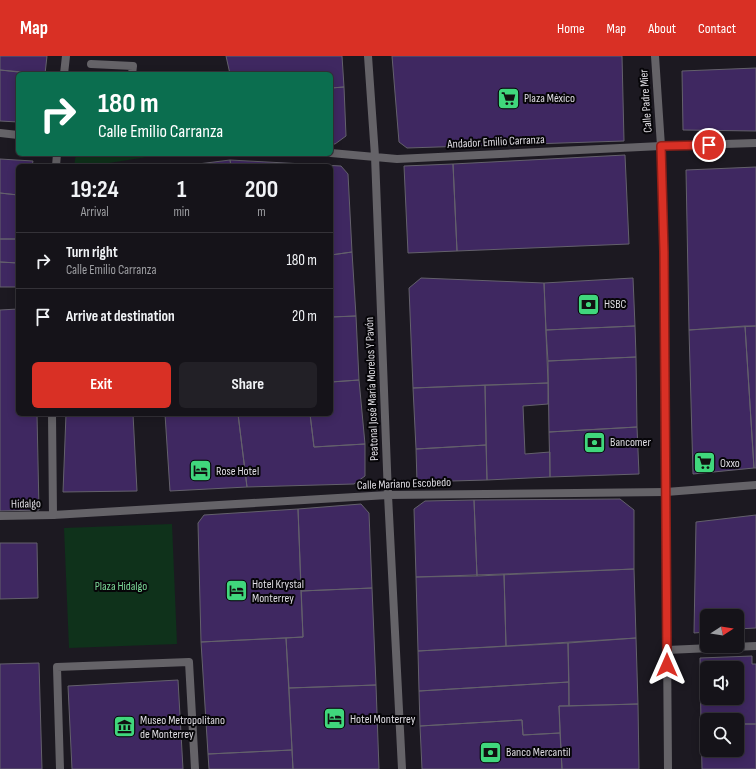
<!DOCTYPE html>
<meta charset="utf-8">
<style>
body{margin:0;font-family:"Sofia Sans Condensed",sans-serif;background:#222026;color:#f1f3f6;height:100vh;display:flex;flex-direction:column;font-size:15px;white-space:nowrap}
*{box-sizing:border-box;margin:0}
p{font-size:13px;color:#9d9ea2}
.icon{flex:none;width:22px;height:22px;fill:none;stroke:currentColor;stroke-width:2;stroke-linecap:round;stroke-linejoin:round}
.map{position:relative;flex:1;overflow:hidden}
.drawer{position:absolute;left:16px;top:108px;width:317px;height:252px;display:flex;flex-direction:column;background:#151319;border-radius:6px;box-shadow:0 2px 10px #0003,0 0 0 1px #343238}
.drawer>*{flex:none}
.banner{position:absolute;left:16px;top:16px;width:317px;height:84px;border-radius:6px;box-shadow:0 2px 10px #0003,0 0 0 1px #343238;background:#0b6e4f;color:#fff;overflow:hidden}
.needle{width:26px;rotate:78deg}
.controls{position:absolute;left:700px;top:553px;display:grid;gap:8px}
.controls a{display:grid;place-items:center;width:44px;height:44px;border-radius:6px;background:#151319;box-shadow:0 2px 10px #0003,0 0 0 1px #343238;font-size:20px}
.pin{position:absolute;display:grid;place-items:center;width:34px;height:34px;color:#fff;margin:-17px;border:2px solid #fff;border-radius:50%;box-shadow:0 1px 4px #0007}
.me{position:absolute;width:44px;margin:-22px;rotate:0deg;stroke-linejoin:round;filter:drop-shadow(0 0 3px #0008)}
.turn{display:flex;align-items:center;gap:14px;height:84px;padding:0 16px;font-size:18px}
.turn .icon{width:52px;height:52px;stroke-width:2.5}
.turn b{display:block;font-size:28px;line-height:34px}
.eta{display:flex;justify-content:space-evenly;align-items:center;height:68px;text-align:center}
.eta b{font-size:24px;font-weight:700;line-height:28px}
.button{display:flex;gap:8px;margin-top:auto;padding:8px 16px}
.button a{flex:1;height:46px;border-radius:6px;background:#d93025;color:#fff;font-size:16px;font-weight:700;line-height:46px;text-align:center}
.button a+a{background:#222026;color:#f1f3f6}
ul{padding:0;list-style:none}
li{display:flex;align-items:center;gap:12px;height:56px;padding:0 16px;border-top:1px solid #343238}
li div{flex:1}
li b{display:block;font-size:15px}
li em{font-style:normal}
header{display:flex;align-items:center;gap:24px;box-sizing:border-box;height:56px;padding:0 20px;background:#d93025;color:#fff}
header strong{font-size:19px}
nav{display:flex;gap:22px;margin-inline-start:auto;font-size:14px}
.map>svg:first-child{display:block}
.green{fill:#0f321b}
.building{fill:#3f2861;stroke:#64616c;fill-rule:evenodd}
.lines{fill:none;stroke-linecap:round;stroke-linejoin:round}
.service{stroke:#656368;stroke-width:8}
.pedestrian{stroke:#656368;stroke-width:8}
.minor{stroke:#656368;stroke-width:8}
.tertiary{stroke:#656368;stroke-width:8}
.route-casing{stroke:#8d1f18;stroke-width:10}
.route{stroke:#d93025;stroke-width:7}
.labels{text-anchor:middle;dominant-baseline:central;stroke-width:4;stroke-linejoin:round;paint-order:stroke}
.poi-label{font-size:12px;fill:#dfdde3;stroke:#060508;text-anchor:start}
.street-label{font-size:12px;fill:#dfdde3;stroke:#060508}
.park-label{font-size:12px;fill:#7bd797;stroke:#060508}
</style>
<header>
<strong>Map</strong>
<nav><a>Home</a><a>Map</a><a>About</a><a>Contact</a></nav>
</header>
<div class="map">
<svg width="756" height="713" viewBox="0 0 756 713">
<rect width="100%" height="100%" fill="#1c1921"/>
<path class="green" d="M76 98H166L90 110H74Z
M172 468 177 588 69 592 64 472Z"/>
<path class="building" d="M0 0H47L45 18 0 14Z
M226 0H342L344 31 331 32V18H230Z
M392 0H622L624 85 407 92 399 86Z
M756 12V75L683 74 682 15Z
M0 14 36 18H18V66L0 65Z
M344 31 346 80 335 88H331V32Z
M625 99 629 188 457 195 453 108Z
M0 103 33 105 32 110H18V139L0 137Z
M230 104 341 110 348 118 352 196 331 199V110H231Z
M230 104 231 110H182Z
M453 108 457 195 408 197 404 110Z
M756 111V270L689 274 686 114Z
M0 137 18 139V183H0Z
M0 183H18V207L0 206Z
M352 196 356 260 331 261V199Z
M0 206 18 207V231H0Z
M421 222 544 227 548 327 413 332 409 232Z
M633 222 635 270 546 274 544 227Z
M18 253V358H37L39 454 0 455V254Z
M356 260 359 324 331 326V261Z
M635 270 636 301 548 305 546 274Z
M745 270H756V412H754Z
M745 270 754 412 693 418 689 274Z
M636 301 637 371 549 376 548 305Z
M359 324 365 388 314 391 310 358H331V326Z
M548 327V348L523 350 525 398 550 396V421L487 424 485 329Z
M485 329 486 389 416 393 413 332Z
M66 358H133L137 435 63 436Z
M165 358H238L247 431 170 435Z
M238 358H310L314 391 365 388V420L354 428 247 431Z
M637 371 639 418 550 421 549 376Z
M486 389 487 424 417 426 416 393Z
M620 443 634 454V513L477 520 474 444Z
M474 444 477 520 416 521 414 453 425 445Z
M361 448 369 457 372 532 301 535 298 453Z
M298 453 303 581 201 586 198 467 204 459Z
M756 459V572L737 573V560H707V576L694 577 696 466Z
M0 487H37L38 542 0 543Z
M634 513 636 582 506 590 504 518Z
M504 518 506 590 418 595 416 521Z
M372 532 376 629 289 632 286 582 303 581 301 535Z
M286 582 292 694 208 698 201 586Z
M636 582 638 648 569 650 568 587Z
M568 587 569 626 419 635 418 595Z
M752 600V608H756V668H737V664H707V669H701L700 602ZM707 612H737V642H707Z
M39 607 42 713H0V608Z
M178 624 183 713H72L68 630Z
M569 626V650H559L560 677 523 679 522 664 420 670 419 635Z
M376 629 379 713H293L289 632Z
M638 648 639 713H562L559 650Z
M522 664 523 679 560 677 562 713H422L420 670Z
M737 668H756V713H702L701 669H707V694H737Z
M292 694 293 713H209L208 698Z"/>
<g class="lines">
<path class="service" d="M91 8 133 10 132 18
M667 594 756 590"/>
<path class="pedestrian" d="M368 0 375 100 388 439 402 713
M331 97 397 103 661 90
M53 459 388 439 666 436"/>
<path class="minor" d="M64 18 66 0
M0 77 18 79
M661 90 756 87
M56 110 57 98
M666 436 756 429
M0 460 53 459 52 358
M60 713 57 611 189 606 195 713"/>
<path class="tertiary" d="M655 0 661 90 664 196 668 713"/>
</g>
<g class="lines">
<defs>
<path id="route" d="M667 609 664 196 661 90 709 89"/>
</defs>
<use href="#route" class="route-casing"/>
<use href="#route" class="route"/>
</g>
<defs>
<symbol id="supermarket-square" viewBox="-11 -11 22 22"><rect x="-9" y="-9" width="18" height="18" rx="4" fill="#40d77c" stroke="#060508"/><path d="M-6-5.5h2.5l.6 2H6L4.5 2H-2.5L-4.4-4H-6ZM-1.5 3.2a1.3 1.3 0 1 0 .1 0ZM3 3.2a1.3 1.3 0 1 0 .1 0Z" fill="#111"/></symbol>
<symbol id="bank-square" viewBox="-11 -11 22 22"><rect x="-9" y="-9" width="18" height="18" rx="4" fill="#40d77c" stroke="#060508"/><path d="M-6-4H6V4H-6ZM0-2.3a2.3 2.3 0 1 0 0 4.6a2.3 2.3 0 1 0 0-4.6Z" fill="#111"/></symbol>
<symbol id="hotel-square" viewBox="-11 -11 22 22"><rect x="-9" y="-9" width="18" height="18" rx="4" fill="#40d77c" stroke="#060508"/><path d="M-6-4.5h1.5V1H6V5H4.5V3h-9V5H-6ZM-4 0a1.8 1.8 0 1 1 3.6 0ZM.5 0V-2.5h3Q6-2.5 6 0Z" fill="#111"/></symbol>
<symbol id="museum-square" viewBox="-11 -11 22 22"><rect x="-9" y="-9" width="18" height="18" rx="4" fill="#40d77c" stroke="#060508"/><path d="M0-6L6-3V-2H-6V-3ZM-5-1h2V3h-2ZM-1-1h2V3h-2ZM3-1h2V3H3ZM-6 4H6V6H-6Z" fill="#111"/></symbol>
</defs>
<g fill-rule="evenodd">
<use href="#supermarket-square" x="496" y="30" width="25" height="25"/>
<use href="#bank-square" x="576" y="236" width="25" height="25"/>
<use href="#bank-square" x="582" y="374" width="25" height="25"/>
<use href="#supermarket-square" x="692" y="394" width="25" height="25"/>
<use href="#hotel-square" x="188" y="402" width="25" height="25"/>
<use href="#hotel-square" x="224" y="522" width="25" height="25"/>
<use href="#hotel-square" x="322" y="650" width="25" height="25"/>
<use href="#museum-square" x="112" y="658" width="25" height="25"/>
<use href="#bank-square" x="478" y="684" width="25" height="25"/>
</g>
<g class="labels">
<g class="poi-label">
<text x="524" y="42">Plaza México</text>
<text x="604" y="248">HSBC</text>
<text x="610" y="386">Bancomer</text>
<text x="720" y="407">Oxxo</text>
<text x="216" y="415">Rose Hotel</text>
<text x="252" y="528">Hotel Krystal<tspan x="252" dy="14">Monterrey</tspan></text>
<text x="350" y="663">Hotel Monterrey</text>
<text x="140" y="664">Museo Metropolitano<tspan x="140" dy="14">de Monterrey</tspan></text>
<text x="506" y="696">Banco Mercantil</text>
</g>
<g class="street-label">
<text transform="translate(646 45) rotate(-94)">Calle Padre Mier</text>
<text transform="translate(496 86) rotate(-3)">Andador Emilio Carranza</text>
<text transform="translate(372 333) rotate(-92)">Peatonal José María Morelos Y Pavón</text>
<text transform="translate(404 428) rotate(-2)">Calle Mariano Escobedo</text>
<text transform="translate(26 448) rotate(-1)">Hidalgo</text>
</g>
<g class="park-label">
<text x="121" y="530">Plaza Hidalgo</text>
</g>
</g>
</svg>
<div class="controls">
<a><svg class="needle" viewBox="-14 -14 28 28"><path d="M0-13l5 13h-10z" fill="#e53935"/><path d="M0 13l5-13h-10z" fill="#9d9ea2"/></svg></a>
<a><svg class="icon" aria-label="sound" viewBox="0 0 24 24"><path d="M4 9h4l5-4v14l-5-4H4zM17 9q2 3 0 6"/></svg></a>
<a><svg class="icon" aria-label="search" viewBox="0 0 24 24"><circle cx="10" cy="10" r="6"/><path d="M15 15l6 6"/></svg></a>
</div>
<div class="pin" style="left:709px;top:89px;background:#d93025"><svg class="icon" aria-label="arrive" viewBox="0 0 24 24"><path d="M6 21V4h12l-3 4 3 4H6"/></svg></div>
<svg class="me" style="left:667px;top:609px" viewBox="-20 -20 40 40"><path d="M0-17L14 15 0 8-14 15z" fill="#d93025" stroke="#fff" stroke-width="4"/></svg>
<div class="banner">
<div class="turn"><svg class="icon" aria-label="right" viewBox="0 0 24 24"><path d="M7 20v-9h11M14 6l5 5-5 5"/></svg><div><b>180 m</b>Calle Emilio Carranza</div></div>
</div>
<section class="drawer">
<div class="eta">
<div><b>19:24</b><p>Arrival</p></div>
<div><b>1</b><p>min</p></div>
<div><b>200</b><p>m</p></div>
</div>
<ul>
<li><svg class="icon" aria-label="right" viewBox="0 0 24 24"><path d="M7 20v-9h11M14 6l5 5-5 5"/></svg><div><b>Turn right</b><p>Calle Emilio Carranza</p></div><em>180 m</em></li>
<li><svg class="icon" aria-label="arrive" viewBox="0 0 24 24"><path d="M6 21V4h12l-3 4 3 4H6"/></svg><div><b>Arrive at destination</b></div><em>20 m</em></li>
</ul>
<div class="button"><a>Exit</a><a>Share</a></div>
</section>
</div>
